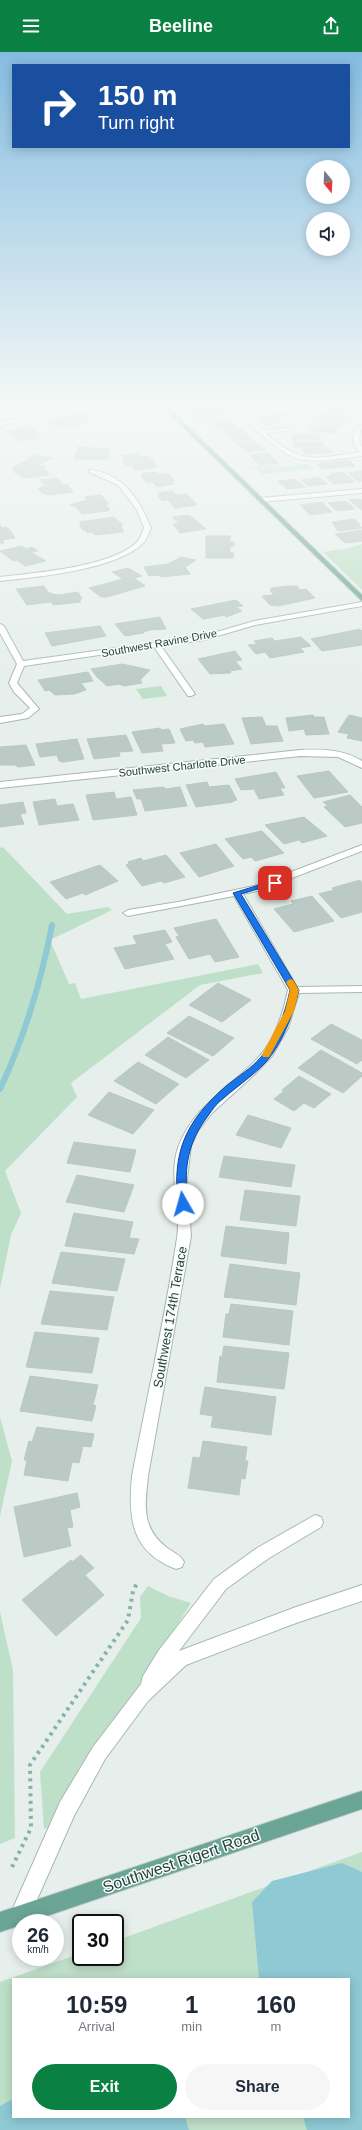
<!DOCTYPE html>
<style>
body{margin:0;font-family:Helvetica,sans-serif;background:#f6f6f7;color:#1f2937;height:100vh;display:flex;flex-direction:column;font-size:15px;white-space:nowrap}
*{box-sizing:border-box;margin:0}
p{font-size:13px;color:#747a83}
.icon{flex:none;width:22px;height:22px;fill:none;stroke:currentColor;stroke-width:2;stroke-linecap:round;stroke-linejoin:round}
.map{position:relative;flex:1;overflow:hidden}
.drawer{position:absolute;left:12px;top:1926px;width:338px;height:140px;display:flex;flex-direction:column;background:#fff;border-radius:0px;box-shadow:0 2px 10px #0003}
.drawer>*{flex:none}
.guide{position:absolute;left:12px;top:12px;width:338px;height:84px;border-radius:0px;box-shadow:0 2px 10px #0003;background:#1a4fa0;color:#fff;overflow:hidden}
.needle{width:26px;rotate:162deg}
.controls{position:absolute;left:306px;top:108px;display:grid;gap:8px}
.controls a{display:grid;place-items:center;width:44px;height:44px;border-radius:50%;background:#fff;box-shadow:0 2px 10px #0003;font-size:20px}
.speed{position:absolute;left:12px;top:1862px;display:flex;gap:8px;font-size:20px;font-weight:700;text-align:center}
.speed>*{display:grid;place-content:center;width:52px;height:52px;border-radius:50%;background:#fff;box-shadow:0 2px 10px #0003;line-height:1}
.speed small{font-size:10px;font-weight:400}
.speed .limit{border:2px solid #111;border-radius:6px;background:#fff;color:#111}
.pin{position:absolute;display:grid;place-items:center;width:34px;height:34px;color:#fff;margin:-17px;border-radius:8px;box-shadow:0 2px 6px #0006}
.me{position:absolute;width:44px;margin:-22px;rotate:353deg;stroke-linejoin:round;filter:drop-shadow(0 0 3px #0008)}
.turn{display:flex;align-items:center;gap:14px;height:84px;padding:0 20px;font-size:18px}
.turn .icon{width:52px;height:52px;stroke-width:2.5}
.turn b{display:block;font-size:28px;line-height:34px}
.eta{display:flex;justify-content:space-evenly;align-items:center;height:68px;text-align:center}
.eta b{font-size:24px;font-weight:700;line-height:28px}
.primary-button{display:flex;gap:8px;margin-top:auto;padding:8px 20px}
.primary-button a{flex:1;height:46px;border-radius:24px;background:#0b8043;color:#fff;font-size:16px;font-weight:700;line-height:46px;text-align:center}
.primary-button a+a{background:#f6f6f7;color:#1f2937}
header{display:flex;justify-content:space-between;align-items:center;height:52px;padding:0 20px;background:#0b8043;color:#fff;font-size:18px;font-weight:700}
.map>svg:first-child{display:block}
.green{fill:#bfe0c8;fill-rule:evenodd}
.water{fill:#8ec9d4}
.lines{fill:none;stroke-linecap:round;stroke-linejoin:round}
.stream{stroke:#8ec9d4;stroke-width:6}
.building{fill:#bbcac4;stroke:#b8c9c2}
.minor-casing{stroke:#a8b8b2;stroke-width:2}
.major-casing{stroke:#c2cac8;stroke-width:2}
.path-far1{stroke:#86b3a5;stroke-width:1.5;stroke-dasharray:1 1.5;stroke-linecap:butt}
.path{stroke:#86b3a5;stroke-width:4;stroke-dasharray:3 4.5;stroke-linecap:butt}
.minor{fill:#fff;fill-rule:evenodd}
.major{fill:#6aa596;fill-rule:evenodd}
.route{fill:#1a73e8;stroke:#114b97}
.slow{fill:#f59e0b}
.labels{text-anchor:middle;dominant-baseline:central;stroke-width:3;stroke-linejoin:round;paint-order:stroke}
.far-street-label{font-size:11px;fill:#24423a;stroke:#f7fbf9}
.street-label{font-size:13px;fill:#24423a;stroke:#f7fbf9}
.near-street-label{font-size:16px;fill:#24423a;stroke:#f7fbf9}
</style>
<header><svg class="icon" aria-label="menu" viewBox="0 0 24 24"><path d="M4 6h16M4 12h16M4 18h16"/></svg>Beeline<svg class="icon" aria-label="share" viewBox="0 0 24 24"><path d="M12 15V3M7 8l5-5 5 5M5 13v7h14v-7"/></svg></header>
<div class="map">
<svg width="362" height="2078" viewBox="0 0 362 2078">
<rect width="100%" height="100%" fill="#e6efeb"/>
<path class="green" d="M220 354 230 364 195 368 185 358Z
M308 412 314 417 262 422 256 417Z
M362 492V537H361L323 500 350 496Z
M161 634 167 644 143 647 136 637Z
M3 795 67 862 108 855 112 858 50 888 69 932 75 931 81 947 258 912 263 921 200 933 71 1031 77 1045 5 1119 21 1161 11 1183 0 1236V796Z
M0 1365 12 1409 0 1464Z
M148 1534 168 1544 191 1551 50 1775 44 1777 40 1720 141 1566 140 1545Z
M0 1560 13 1618 15 1786 0 1792Z
M362 1800V2078H0V1930L81 1901V1905H115V1889ZM13 1927H349V2065H13Z"/>
<path class="water" d="M342 1811 362 1820V2078H307L303 2065H349V1927H259L252 1850 272 1829Z
M13 2047V2065H185L189 2078H0V2054Z"/>
<g class="lines">
<path class="stream" d="M0 1037C25 984 41 930 52 873"/>
</g>
<path class="building" d="M8 351H40L24 356 6 353Z
M105 351H131L135 355 120 357 122 359 108 362H96L91 357H93L90 353Z
M346 353 352 358 332 360 326 355Z
M73 359 90 360 86 365 91 366 86 368 90 369 64 376 46 370 55 366 71 363H69Z
M328 360 352 363 349 368 318 365 320 362 326 363Z
M284 361 288 364 274 366 281 371 266 373 256 365Z
M227 366 238 376 220 378 209 368Z
M314 366 345 369 341 375 317 372 320 369H312Z
M313 374 338 376 335 381 310 379Z
M27 375 36 379 34 380 42 382 35 385 38 386 23 389 15 387 6 379Z
M241 377 252 387 233 389 223 379Z
M292 382H319L320 388H293Z
M254 389 265 398 247 400 236 390Z
M293 390H322L324 395H294Z
M78 395 110 397 108 407H74Z
M329 396 332 401 305 402 302 397Z
M268 401 278 411 260 413 250 403Z
M137 402 141 405 146 404 154 408 155 409 153 411 158 415 135 418 132 413 127 414 124 411H126L123 408H126L121 404Z
M36 403 52 406 38 413 44 414 49 423 23 426 18 421H15L12 416Z
M349 408 355 414 323 417 317 412Z
M362 419V429H357L348 421Z
M155 420 158 422 166 421 171 424 175 429 172 430 174 432 157 435 153 430 147 431 141 425H144L141 422Z
M343 420 354 430 334 432 326 425 333 424 330 422Z
M319 425 327 432 308 434 301 428Z
M57 426 63 433 67 432 73 440 48 443 42 441 38 436 45 434 40 428Z
M295 427 305 435 287 437 278 429Z
M172 439 176 443 187 442 197 453 175 456 168 448 162 449 158 443H160L158 441Z
M101 443 109 452 100 453H106L110 458 107 459 82 462 76 455 70 453 87 448 85 445Z
M357 447 362 448V458L349 448Z
M346 449 355 457 337 459 328 451Z
M322 450 332 460 310 463 300 453Z
M189 463 197 469 206 477 180 481 173 472 179 471 172 465Z
M114 465 123 473H120L124 480 95 483 93 480 87 481 85 478H83L80 474H82L79 470Z
M355 467 362 476 338 479 332 470Z
M0 473 2 476 6 475 10 478 15 486 2 488 4 491H0Z
M362 478V489L345 491 335 482Z
M206 484H230V490H234V494H230V501H234L233 506H206Z
M22 494 26 497 32 495 38 499 31 500 46 509 25 514 17 508 13 509 0 499Z
M181 505 196 508 185 515 190 522 161 525 159 523 149 524 144 515 168 512Z
M128 516 142 524 134 526 145 534 107 545H101L89 536 123 527 112 520Z
M44 534 48 540 52 542 59 543 78 540 82 547H79L81 550 62 552 53 553 51 550 27 553 16 537Z
M288 534H297L300 538 306 537 315 546 278 554 270 553 262 544 274 543 270 538H272L271 536Z
M236 548 243 554 236 555 242 559 226 565 225 563 203 567 191 557Z
M160 565 166 577 150 578 143 580 144 581 125 584 115 572Z
M100 574 106 584 52 594 45 581Z
M360 577 362 579V593L322 599 311 587Z
M301 585 311 594 300 596 304 600 270 606 265 600 256 602 248 593 257 592 254 589 272 586 275 589Z
M235 599 242 608 235 609 242 617 230 619 231 621 210 622 198 607Z
M122 612 150 618 140 628 142 631 124 634 119 632 107 634 97 625 91 617Z
M88 620 93 629 81 631 86 638 74 642 55 643 49 638 45 639 38 628Z
M313 663 314 665H324L329 682 306 683 304 677 289 679 286 666Z
M349 663 362 666V689L347 686 349 682 338 680Z
M262 665 266 674H277L283 689 251 692 242 666Z
M203 672 205 674 224 672 234 692 205 695 203 690 195 691 193 688 186 689 180 677Z
M160 676 161 678 169 677 175 691 161 692 163 699 142 701 132 680Z
M126 683 133 699 119 700 120 704 94 707 87 687Z
M77 687 84 707 63 710 59 709 57 703 40 705 36 692Z
M26 693 35 713 18 715 15 713H0V695Z
M329 719 348 740 314 746 297 724Z
M276 720 285 736H280L284 743 259 747 254 737 241 738 235 727Z
M207 730 209 735 229 733 237 748 233 749V750L196 755 186 733Z
M164 735 165 737 180 735 187 754 145 759 141 747H137L133 738Z
M114 740 116 747 131 745 137 763 93 768 86 743Z
M350 743 362 755V771L345 775 324 755 328 754 323 750Z
M55 747 57 754 73 752 79 768 39 773 33 750Z
M23 750 26 761 20 762 24 772 0 775V753Z
M304 765 327 784 302 791 299 788 284 792 265 773Z
M262 779 284 801 255 809 251 805 243 807 225 787Z
M216 792 234 814 199 825 180 801Z
M166 803 185 825 164 831 161 829 142 834 126 813 129 812 128 810 141 806 143 809Z
M100 813 118 829 85 843 83 841 66 847 50 830Z
M360 828 362 831V860L341 866 319 842 334 838 332 836Z
M312 844 334 869 294 880 274 857 293 852 291 849Z
M216 867 239 905 215 910 210 902 189 907 176 885 179 884 174 876Z
M165 878 172 890 165 892 174 907 125 917 114 896 137 892 133 884Z
M218 931 251 948 222 970 189 953Z
M189 964 234 986 213 1004 167 981Z
M331 972 362 988V1008L357 1012 311 987Z
M168 985 209 1008 186 1026 145 1003Z
M321 998 362 1021V1024L343 1041 298 1016Z
M138 1010 179 1032 156 1052 114 1029Z
M299 1024 331 1042 314 1056 304 1051 294 1059 274 1047 284 1039 282 1038Z
M109 1040 154 1058 133 1082 88 1063Z
M248 1063 291 1076 281 1096 236 1083Z
M74 1090 136 1098 130 1120 67 1111Z
M224 1104 295 1113 291 1135 219 1125Z
M77 1123 134 1133 124 1160 66 1150Z
M245 1138 300 1144 296 1174 240 1168Z
M74 1161 133 1170 129 1186 139 1187 134 1202 65 1194Z
M226 1174 289 1181 286 1212 221 1204Z
M61 1200 125 1207 117 1239 52 1231Z
M230 1212 300 1221 296 1253 224 1245Z
M50 1239 114 1245 107 1278 41 1272Z
M231 1252 293 1259 289 1293 223 1285 226 1262H229Z
M35 1280 99 1286 92 1321 26 1315Z
M224 1294 289 1301 284 1337 217 1330 220 1304 222 1305Z
M30 1324 98 1333 93 1353 96 1354 92 1369 20 1359Z
M205 1335 276 1345 271 1383 211 1375 213 1364 200 1362Z
M37 1375 94 1382 91 1395 83 1394 79 1411 72 1410 68 1429 24 1423 27 1408H24L29 1389 32 1390Z
M203 1389 247 1395 245 1409H248L245 1427 241 1426 239 1443 188 1436 193 1405 200 1406Z
M77 1441 80 1455 70 1458 73 1475 67 1476 71 1494 24 1505 14 1455Z
M81 1503 94 1516 85 1523 104 1543 56 1584 22 1548 71 1508 72 1510Z"/>
<g class="lines">
<defs>
<path id="minor" d="M59 351H67L35 365 0 374V370L31 363Z
M250 367 263 378 289 376 287 379 266 381C301 414 317 406 360 400 351 392 350 380 362 374L359 388 362 396V404C299 411 296 416 248 370Z
M89 418C94 417 99 420 104 421 129 430 141 452 151 476 149 481 146 489 142 492 115 518 37 525 0 529V525C34 521 112 515 137 490 140 487 142 480 144 476L137 458 118 433 89 420Z
M362 437V441L260 450 257 448 260 446Z
M362 550V554L255 573 204 588 161 594 195 642 191 644H188L154 595 24 614 17 631 39 657 28 666 0 671V665L22 662 30 656 14 640 9 631 17 612 0 581V572L4 574 23 609 203 584 254 569Z
M300 698C321 697 343 697 362 709V716L338 705 300 704 0 736V730Z
M362 793V799L261 838 243 842 297 935 362 934V940L299 941 288 976 272 1004 255 1022 213 1060 197 1080 191 1094 187 1127 191 1184 148 1424C145 1453 141 1475 166 1495 172 1500 180 1502 184 1510L182 1515 176 1517C131 1500 128 1466 132 1424 147 1345 165 1266 177 1186 182 1155 167 1123 179 1093 195 1053 230 1036 258 1006 275 988 283 962 288 938L234 844 128 864 123 861 128 858 178 850 254 834Z
M315 1463 321 1465 323 1470 321 1475 269 1506 226 1537 179 1599 296 1555 362 1533V1549L296 1571 186 1613 148 1649 105 1707 74 1764 27 1870 20 1873 13 1870 10 1863 60 1750 93 1695 141 1632 143 1624 159 1598 214 1527 257 1496Z"/>
<path id="major" d="M158 351H164L362 543V549Z
M362 1739V1757L26 1871H21V1873L0 1880V1860Z"/>
</defs>
<use href="#minor" class="minor-casing"/>
<use href="#major" class="major-casing"/>
<path class="path-far1" d="M250 416 278 413"/>
<path class="path" d="M12 1815 31 1776 30 1713 128 1568 133 1539 138 1529"/>
<use href="#minor" class="minor"/>
<use href="#major" class="major"/>
</g>
<linearGradient id="sky" x2="0" y2="1"><stop stop-color="#84bce0"/><stop offset="0.55" stop-color="#f4f8f6"/><stop offset="1" stop-color="#f4f8f6" stop-opacity="0"/></linearGradient>
<rect width="362" height="642" fill="url(#sky)"/>
<path class="route" d="M272 829 278 831 241 842 299 938C293 963 283 990 266 1010 252 1025 233 1037 218 1051 213 1056 209 1063 205 1068 186 1095 184 1120 188 1152L183 1155 178 1152C172 1099 186 1069 226 1034 237 1025 252 1016 261 1005 276 985 285 962 290 938L233 841Z"/>
<path class="slow" d="M290 927 293 928 299 938 294 959 269 1005H263L262 1003 285 959 290 938 286 930Z"/>
<g class="labels">
<g class="far-street-label">
<text transform="translate(159 591) rotate(-10)">Southwest Ravine Drive</text>
<text transform="translate(182 714) rotate(-6)">Southwest Charlotte Drive</text>
</g>
<g class="street-label">
<text transform="translate(170 1265) rotate(-80)">Southwest 174th Terrace</text>
</g>
<g class="near-street-label">
<text transform="translate(181 1809) rotate(-19)">Southwest Rigert Road</text>
</g>
</g>
</svg>
<div class="controls">
<a><svg class="needle" viewBox="-14 -14 28 28"><path d="M0-13l5 13h-10z" fill="#e53935"/><path d="M0 13l5-13h-10z" fill="#747a83"/></svg></a>
<a><svg class="icon" aria-label="sound" viewBox="0 0 24 24"><path d="M4 9h4l5-4v14l-5-4H4zM17 9q2 3 0 6"/></svg></a>
</div>
<div class="speed"><div>26<small>km/h</small></div><div class="limit">30</div></div>
<div class="pin" style="left:275px;top:831px;background:#d93025"><svg class="icon" aria-label="arrive" viewBox="0 0 24 24"><path d="M6 21V4h12l-3 4 3 4H6"/></svg></div>
<svg class="me" style="left:183px;top:1152px" viewBox="-20 -20 40 40"><circle r="19" fill="#fff"/><path d="M0-13L10 11 0 6-10 11z" fill="#1a73e8"/></svg>
<div class="guide">
<div class="turn"><svg class="icon" aria-label="right" viewBox="0 0 24 24"><path d="M7 20v-9h11M14 6l5 5-5 5"/></svg><div><b>150 m</b>Turn right</div></div>
</div>
<section class="drawer">
<div class="eta">
<div><b>10:59</b><p>Arrival</p></div>
<div><b>1</b><p>min</p></div>
<div><b>160</b><p>m</p></div>
</div>
<div class="primary-button"><a>Exit</a><a>Share</a></div>
</section>
</div>
